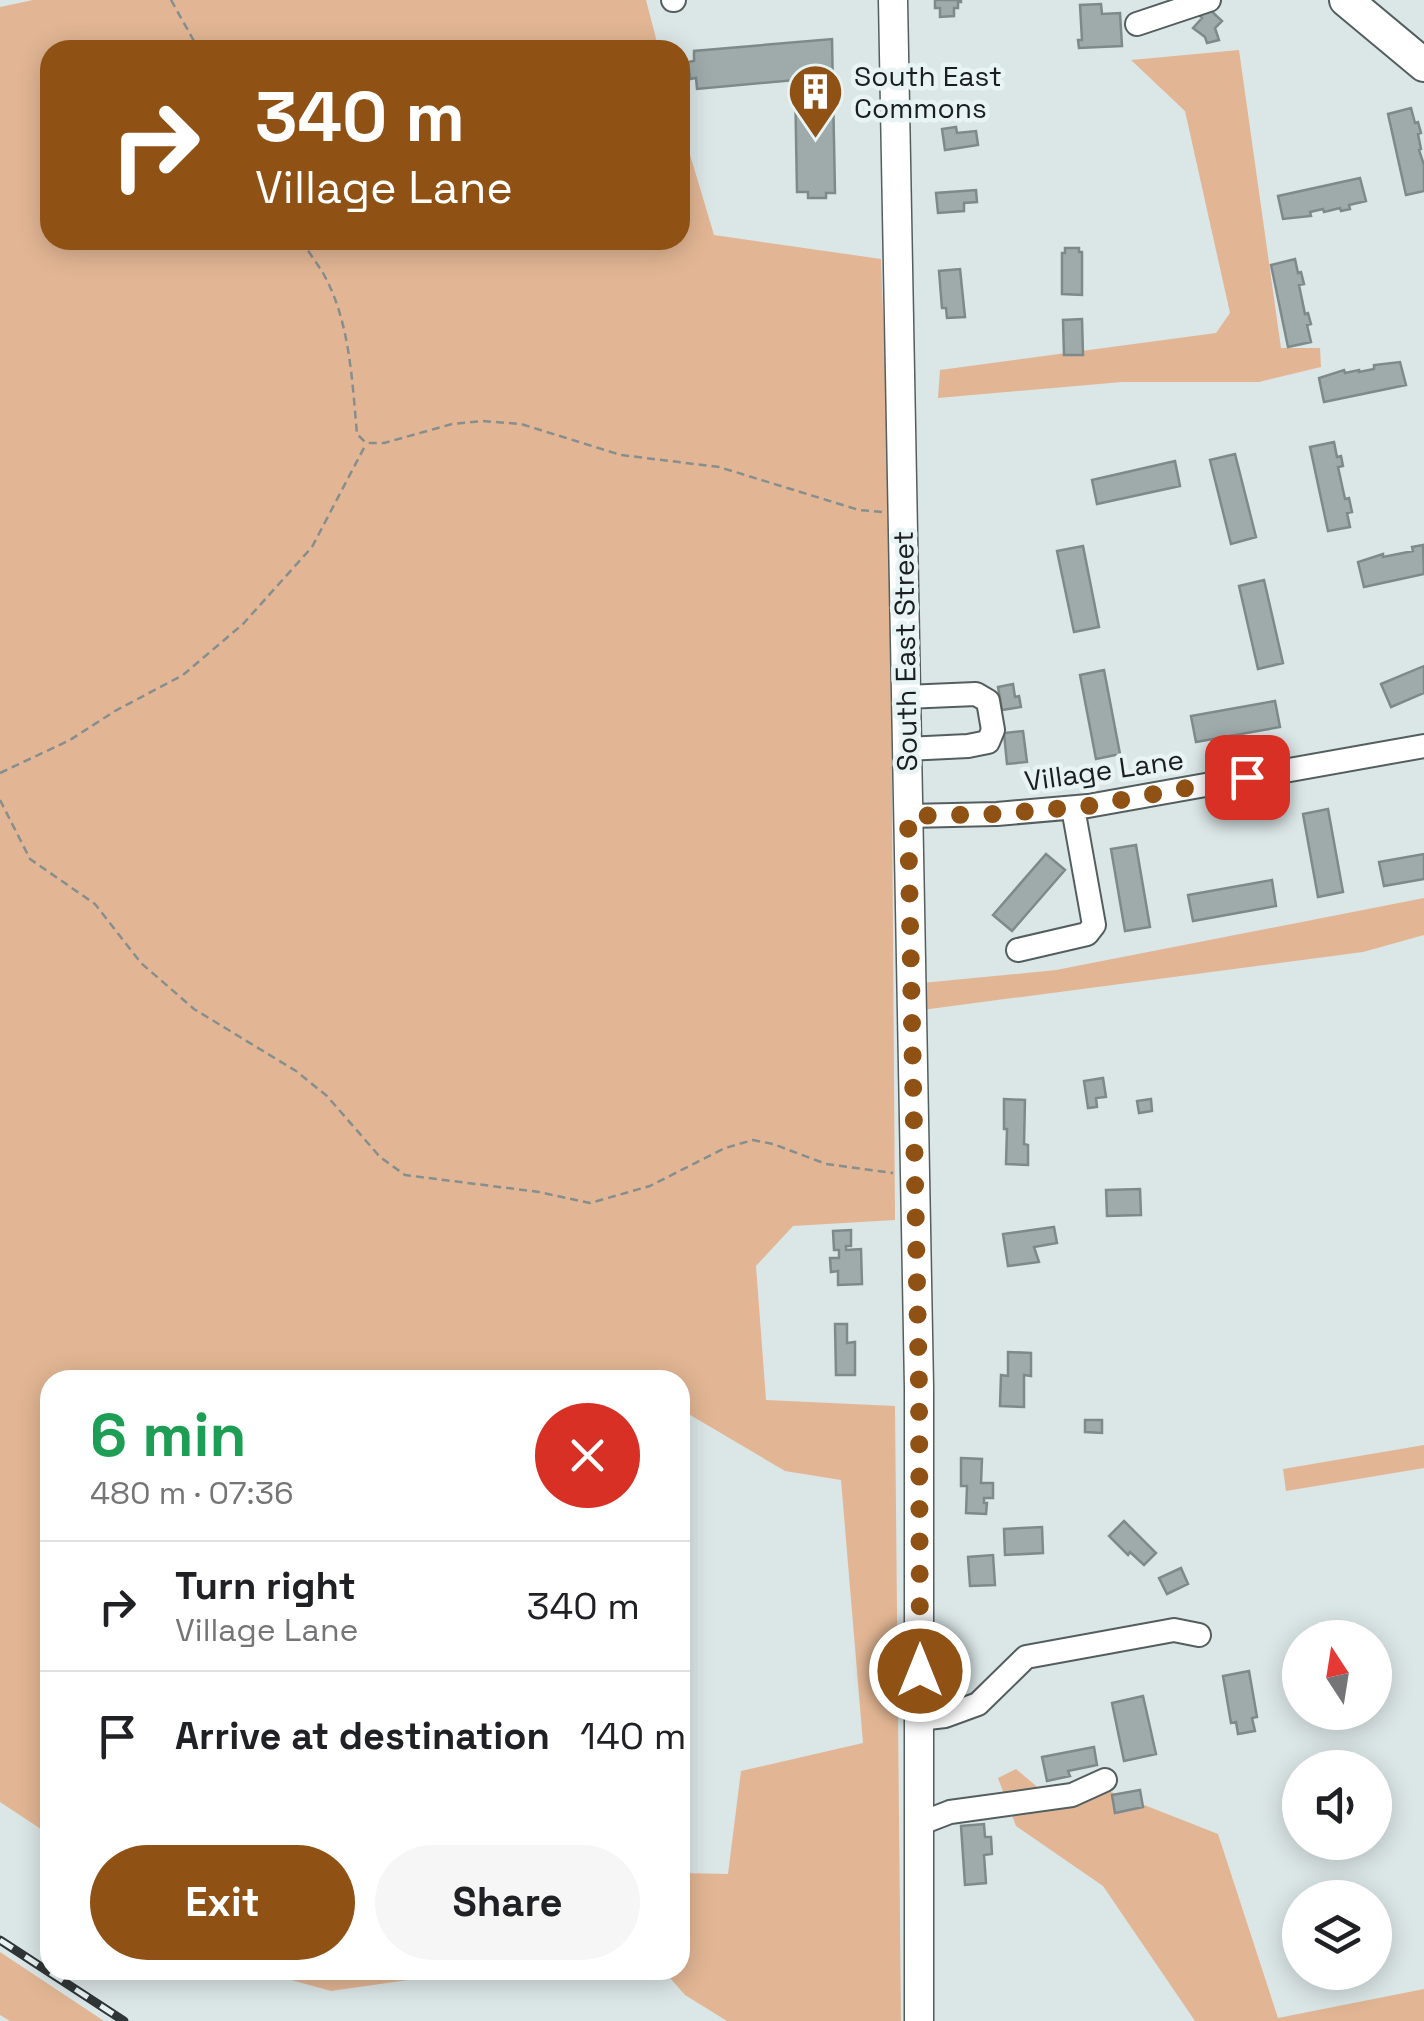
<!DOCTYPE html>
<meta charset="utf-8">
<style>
body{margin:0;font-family:"Space Grotesk",sans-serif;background:#f6f6f6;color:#202124;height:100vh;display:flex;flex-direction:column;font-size:38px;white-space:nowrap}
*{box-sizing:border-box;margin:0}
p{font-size:32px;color:#757577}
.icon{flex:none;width:55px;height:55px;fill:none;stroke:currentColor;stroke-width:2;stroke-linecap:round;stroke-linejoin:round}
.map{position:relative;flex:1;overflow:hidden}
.panel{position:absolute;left:40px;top:1370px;width:650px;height:610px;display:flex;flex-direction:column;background:#fff;border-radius:30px;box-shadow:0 5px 25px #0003}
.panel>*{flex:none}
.top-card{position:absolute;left:40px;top:40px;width:650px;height:210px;border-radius:30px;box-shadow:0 5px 25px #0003;background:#8f5114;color:#fff;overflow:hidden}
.needle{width:65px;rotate:348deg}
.buttons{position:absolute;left:1282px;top:1620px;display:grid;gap:20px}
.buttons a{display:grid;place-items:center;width:110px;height:110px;border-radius:50%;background:#fff;box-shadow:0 5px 25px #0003;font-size:50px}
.pin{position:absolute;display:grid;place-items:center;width:85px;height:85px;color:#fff;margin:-42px;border-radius:20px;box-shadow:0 5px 15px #0006}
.me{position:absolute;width:110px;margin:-55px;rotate:0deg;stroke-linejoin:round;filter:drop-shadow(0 0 8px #0008)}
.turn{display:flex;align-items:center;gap:35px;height:210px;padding:0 50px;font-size:45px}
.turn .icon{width:130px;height:130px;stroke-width:2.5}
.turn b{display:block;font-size:70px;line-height:85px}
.round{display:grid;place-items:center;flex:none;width:105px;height:105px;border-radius:52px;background:#f6f6f6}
.head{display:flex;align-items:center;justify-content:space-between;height:170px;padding:0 50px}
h1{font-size:60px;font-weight:700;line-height:75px;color:#1e9e55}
.button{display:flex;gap:20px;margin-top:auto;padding:20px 50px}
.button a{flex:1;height:115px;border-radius:60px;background:#8f5114;color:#fff;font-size:40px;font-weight:700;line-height:115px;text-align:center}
.button a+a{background:#f6f6f6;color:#202124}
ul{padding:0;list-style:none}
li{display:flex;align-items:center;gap:30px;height:130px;padding:0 50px;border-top:2px solid #e0e0e0}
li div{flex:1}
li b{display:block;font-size:38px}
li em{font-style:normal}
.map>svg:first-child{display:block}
.green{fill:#e2b694}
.building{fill:#9fabab;stroke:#7e898a;stroke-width:2.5}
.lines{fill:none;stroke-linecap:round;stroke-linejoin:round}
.minor-casing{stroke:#545e5e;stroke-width:26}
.major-casing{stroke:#545e5e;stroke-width:31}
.highway-casing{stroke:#545e5e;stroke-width:36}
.path{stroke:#868e8e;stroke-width:2.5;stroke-dasharray:8 5;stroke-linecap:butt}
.minor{stroke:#fff;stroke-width:22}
.major{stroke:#fff;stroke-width:28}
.highway{stroke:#fff;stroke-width:32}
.rail-casing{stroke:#303535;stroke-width:9}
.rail{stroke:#e8f3f4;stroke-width:5;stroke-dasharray:15;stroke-linecap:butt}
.route{stroke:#8f5114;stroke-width:18;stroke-dasharray:0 32.4}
.labels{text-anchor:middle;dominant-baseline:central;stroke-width:9;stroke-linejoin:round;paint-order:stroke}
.poi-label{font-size:28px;fill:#1a1e1e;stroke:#e8f3f4;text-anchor:start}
.street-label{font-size:28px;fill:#1a1e1e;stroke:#e8f3f4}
</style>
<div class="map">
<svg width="1424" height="2021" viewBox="0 0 1424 2021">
<rect width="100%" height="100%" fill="#dbe6e7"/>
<path class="green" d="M33 0H646L659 50H50V240H680V121L714 235 881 259 890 497 895 1220 793 1226 756 1266 766 1400 895 1406 901 2021H727L685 1995 663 1970H680V1873L728 1874 741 1771 863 1743 841 1480 785 1471 680 1409V1380H50V1835L0 1802V7Z
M1239 50 1281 348H1320L1321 367 1259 382H1122L938 398 940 370 1216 333 1230 313 1185 111 1131 60Z
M1424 898V935L1363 952 922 1010V983L1056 970Z
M1424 1445V1468L1286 1491 1283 1469Z
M1016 1769 1041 1790 1075 1781 1106 1790 1218 1834 1278 2018 1424 1989V2021H1195L1103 1886 1016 1826 998 1778Z
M0 1952 104 2021H10L0 2015Z
M255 1970H444L429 1977 331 1991Z"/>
<path class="building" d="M935 0H961V2H958V8H954V16L940 17V8H935Z
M1101 4 1102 14 1120 13 1122 46 1079 48 1078 40H1082L1080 5Z
M1207 7 1222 21 1215 28 1219 40 1207 43 1205 37 1193 28 1202 18 1199 15Z
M832 39 835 193H826V198H808V192H797L795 80 697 89 696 78 690 79 688 62 694 61V51Z
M1411 108 1415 123 1418 122 1421 133 1418 134 1421 149 1419 150 1424 165V191L1406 195 1388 114Z
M956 127 957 133 976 131 978 145 945 150 942 129Z
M1360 178 1366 201 1349 205 1350 209 1341 211 1340 208 1324 212 1323 209 1310 212 1311 216 1283 219 1278 196Z
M976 190 977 202 964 203V211L938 213 936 193Z
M1065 248H1079V252H1082V295L1062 294V253H1065Z
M1295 259 1298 273 1301 272 1304 284 1299 285 1305 314 1308 313 1311 324 1307 325 1311 342 1288 347 1271 265Z
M960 269 965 317 947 318 946 308H942L939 271Z
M1082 319 1083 355H1064L1063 320Z
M1400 362 1406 385 1324 402 1319 378 1344 370 1345 373 1359 370V372L1374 369V365Z
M1334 442 1337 457 1341 456 1343 466 1338 467 1345 499 1349 498 1352 512 1347 513 1350 527 1328 531 1310 447Z
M1235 454 1256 537 1231 544 1210 460Z
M1175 461 1180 486 1097 504 1092 480Z
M1423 545 1424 574 1364 587 1358 562 1383 554V557L1413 551 1412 547Z
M1083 546 1099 627 1074 632 1057 551Z
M1264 580 1283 663 1258 669 1239 586Z
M1424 666V693L1391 707 1381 684Z
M1104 670 1120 754 1096 759 1080 675Z
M1013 684 1015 697 1019 696 1021 707 1002 710 998 687Z
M1275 701 1280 727 1196 742 1191 716Z
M1023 731 1027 762 1007 764 1004 733Z
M1328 809 1343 892 1318 897 1303 814Z
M1136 845 1150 927 1125 931 1111 849Z
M1046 854 1065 870 1012 931 993 915Z
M1424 854V879L1384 886 1379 862Z
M1272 880 1276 906 1193 921 1188 895Z
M1103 1078 1106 1097 1096 1098 1097 1107 1088 1108 1084 1081Z
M1004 1099 1025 1100 1024 1144 1028 1145V1165L1006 1164 1007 1129H1004Z
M1151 1099 1152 1111 1139 1113 1137 1101Z
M1140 1189 1141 1215 1107 1216 1106 1190Z
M1054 1227 1057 1243 1034 1247 1039 1262 1008 1266 1003 1234Z
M851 1230V1246H846V1250L861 1249 862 1284 838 1285V1271L831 1272 830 1258H839V1250H834L833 1231Z
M835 1324H847V1343L855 1342V1375H836Z
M1008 1352 1031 1353V1376L1024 1375V1407L1000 1406 1001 1375 1008 1376Z
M1085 1420H1102V1433L1085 1432Z
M961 1458 982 1459 981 1483H993V1498H984V1503H987L986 1514 966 1513 967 1486H961Z
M1124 1521 1156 1553 1144 1565 1130 1552 1128 1555 1109 1536Z
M1042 1527 1043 1553 1005 1555 1004 1529Z
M993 1555 995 1585 970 1586 968 1557Z
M1181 1568 1188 1584 1167 1594 1159 1578Z
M1249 1671 1257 1717 1252 1718 1255 1731 1238 1734 1236 1722 1231 1723 1223 1676Z
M1143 1696 1156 1754 1124 1761 1112 1703Z
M1094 1747 1097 1765 1068 1771 1070 1776 1047 1781 1042 1757Z
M1140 1790 1143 1807 1115 1813 1112 1795Z
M984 1824 985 1837H991L992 1854 984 1855 986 1883 965 1885 961 1826Z"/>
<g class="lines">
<defs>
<path id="minor" d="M673 0H674
M1137 24 1209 0
M905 697 976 694 988 701 993 730 988 742 968 746 906 749
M908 816 997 814 1088 806 1424 746
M1018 950 1087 934 1094 925 1073 808
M919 1719 945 1716 978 1704 1026 1657 1174 1630 1199 1635
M919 1824 950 1812 1072 1795 1105 1780"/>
<path id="major" d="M893 0 919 1387V2021"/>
<path id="highway" d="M1346 0 1424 65"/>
</defs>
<use href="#minor" class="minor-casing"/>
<use href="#major" class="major-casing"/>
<use href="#highway" class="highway-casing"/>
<path class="path" d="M171 0 199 50
M301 240C308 251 316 262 323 273 350 321 352 380 357 434L366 443H384L452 424 482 421 521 424 621 455 719 467 859 510 882 512
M0 773 70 740 115 711 183 675 243 624 312 547 366 444
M0 800 30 859 95 904 141 963 194 1009 296 1071 327 1096 380 1157 405 1175 539 1192 590 1203 650 1186 725 1148 753 1140 773 1144 826 1164 893 1173"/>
<use href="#minor" class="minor"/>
<use href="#major" class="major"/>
<use href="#highway" class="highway"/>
<defs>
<path id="rail" d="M0 1940 124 2021"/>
</defs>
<use href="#rail" class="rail-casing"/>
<use href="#rail" class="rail"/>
</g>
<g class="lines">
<path class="route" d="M920 1671 919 1387 908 816 997 814 1088 806 1247 777"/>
</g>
<defs>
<symbol id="building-pin" viewBox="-11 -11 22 30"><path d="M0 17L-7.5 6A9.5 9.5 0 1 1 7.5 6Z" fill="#8f5114" stroke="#e8f3f4"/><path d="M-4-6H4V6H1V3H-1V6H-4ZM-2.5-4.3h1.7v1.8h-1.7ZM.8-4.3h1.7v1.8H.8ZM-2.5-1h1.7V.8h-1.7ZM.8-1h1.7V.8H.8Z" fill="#fff"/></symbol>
</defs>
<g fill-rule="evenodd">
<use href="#building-pin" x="784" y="60" width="63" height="86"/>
</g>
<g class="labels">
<g class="poi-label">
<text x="854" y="76">South East<tspan x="854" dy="32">Commons</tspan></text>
</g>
<g class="street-label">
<text transform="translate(905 651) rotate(-91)">South East Street</text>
<text transform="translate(1104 770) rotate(-8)">Village Lane</text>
</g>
</g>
</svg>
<div class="buttons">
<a><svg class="needle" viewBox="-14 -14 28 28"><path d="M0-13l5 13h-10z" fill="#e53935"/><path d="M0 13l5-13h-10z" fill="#757577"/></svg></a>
<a><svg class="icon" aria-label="sound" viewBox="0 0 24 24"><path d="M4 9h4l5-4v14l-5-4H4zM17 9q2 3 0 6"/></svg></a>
<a><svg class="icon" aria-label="layers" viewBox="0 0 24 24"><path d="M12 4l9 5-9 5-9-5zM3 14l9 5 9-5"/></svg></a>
</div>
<div class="pin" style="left:1247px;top:777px;background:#d93025"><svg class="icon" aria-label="arrive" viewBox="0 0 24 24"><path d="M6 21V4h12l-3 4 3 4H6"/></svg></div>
<svg class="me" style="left:920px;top:1671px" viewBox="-20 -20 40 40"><circle r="17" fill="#8f5114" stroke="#fff" stroke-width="3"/><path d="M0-11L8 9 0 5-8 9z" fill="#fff"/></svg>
<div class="top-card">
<div class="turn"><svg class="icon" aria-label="right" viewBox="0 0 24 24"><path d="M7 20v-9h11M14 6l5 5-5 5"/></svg><div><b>340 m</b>Village Lane</div></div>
</div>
<section class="panel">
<div class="head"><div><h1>6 min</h1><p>480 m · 07:36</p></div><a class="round" style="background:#d93025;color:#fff"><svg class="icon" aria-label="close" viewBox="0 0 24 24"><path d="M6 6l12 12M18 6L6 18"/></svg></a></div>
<ul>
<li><svg class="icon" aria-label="right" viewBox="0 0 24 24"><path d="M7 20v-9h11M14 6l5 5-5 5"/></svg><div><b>Turn right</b><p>Village Lane</p></div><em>340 m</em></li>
<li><svg class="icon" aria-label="arrive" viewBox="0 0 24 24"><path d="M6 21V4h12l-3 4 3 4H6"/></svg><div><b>Arrive at destination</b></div><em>140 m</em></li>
</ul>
<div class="button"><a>Exit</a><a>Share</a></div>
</section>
</div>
